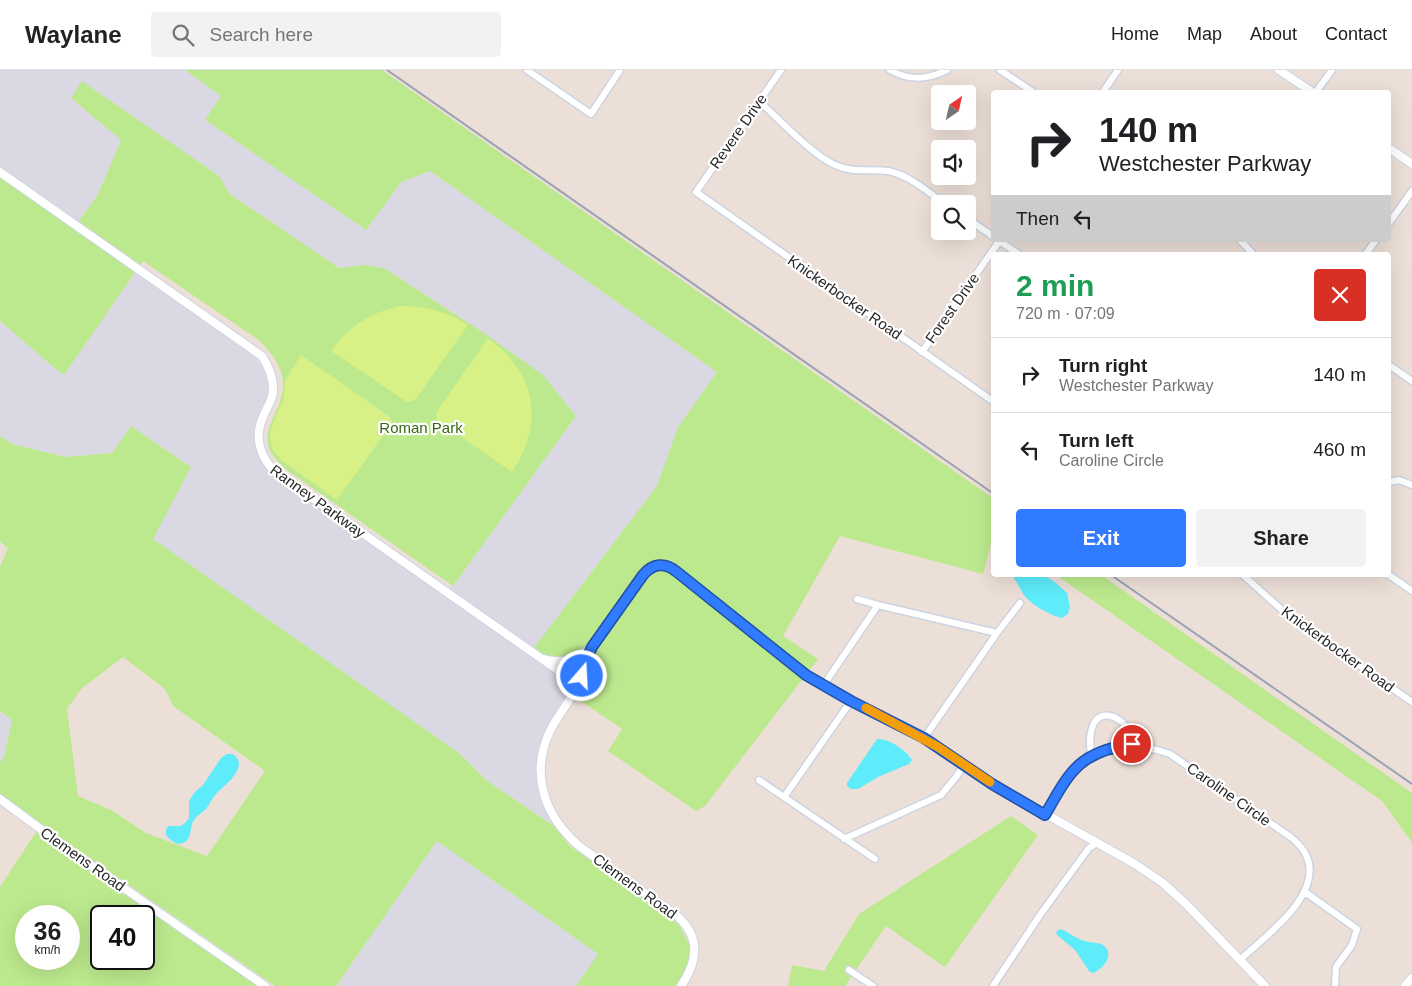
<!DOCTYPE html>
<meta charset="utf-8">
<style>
body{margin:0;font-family:Helvetica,sans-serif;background:#f2f2f2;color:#202124;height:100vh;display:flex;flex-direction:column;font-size:19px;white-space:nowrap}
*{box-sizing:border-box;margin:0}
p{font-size:16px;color:#757577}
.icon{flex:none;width:28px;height:28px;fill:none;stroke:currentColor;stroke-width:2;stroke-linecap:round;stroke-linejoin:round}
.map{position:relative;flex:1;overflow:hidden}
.details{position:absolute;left:991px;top:182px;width:400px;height:325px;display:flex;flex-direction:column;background:#fff;border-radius:5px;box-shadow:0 5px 20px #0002}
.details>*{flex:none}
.hud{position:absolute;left:991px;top:20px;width:400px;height:152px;border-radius:5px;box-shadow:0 5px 20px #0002;background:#fff;color:#202124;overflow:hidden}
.needle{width:32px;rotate:34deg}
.tools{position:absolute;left:931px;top:15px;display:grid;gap:10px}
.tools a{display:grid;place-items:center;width:45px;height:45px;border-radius:5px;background:#fff;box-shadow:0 5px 20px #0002;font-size:25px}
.speed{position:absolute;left:15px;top:835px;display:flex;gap:10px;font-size:25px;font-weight:700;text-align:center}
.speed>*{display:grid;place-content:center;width:65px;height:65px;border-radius:50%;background:#fff;box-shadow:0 5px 20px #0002;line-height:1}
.speed small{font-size:12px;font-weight:400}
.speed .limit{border:2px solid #111;border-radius:8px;background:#fff;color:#111}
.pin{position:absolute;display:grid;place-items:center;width:42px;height:42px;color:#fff;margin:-21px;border:2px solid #fff;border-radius:50%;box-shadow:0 1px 5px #0007}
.me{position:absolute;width:55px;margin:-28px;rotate:19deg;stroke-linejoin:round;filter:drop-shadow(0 0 4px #0008)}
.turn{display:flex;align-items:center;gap:18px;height:105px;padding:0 25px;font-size:22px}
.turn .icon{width:65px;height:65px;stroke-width:2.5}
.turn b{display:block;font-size:35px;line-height:42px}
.then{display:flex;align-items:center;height:48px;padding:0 25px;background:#0003;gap:10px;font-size:19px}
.round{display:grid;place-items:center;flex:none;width:52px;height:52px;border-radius:5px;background:#f2f2f2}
.head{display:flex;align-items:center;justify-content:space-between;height:85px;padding:0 25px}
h1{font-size:30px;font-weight:700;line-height:38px;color:#1e9e55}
.primary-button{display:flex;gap:10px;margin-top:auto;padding:10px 25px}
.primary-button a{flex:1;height:58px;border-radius:5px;background:#307bff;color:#fff;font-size:20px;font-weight:700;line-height:58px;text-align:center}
.primary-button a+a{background:#f2f2f2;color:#202124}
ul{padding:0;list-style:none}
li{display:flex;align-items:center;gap:15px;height:75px;padding:0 25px;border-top:1px solid #e0e0e0}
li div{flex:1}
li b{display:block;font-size:19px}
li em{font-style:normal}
header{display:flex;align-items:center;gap:30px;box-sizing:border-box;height:70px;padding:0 25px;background:#fff;border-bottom:1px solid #e0e0e0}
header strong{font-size:24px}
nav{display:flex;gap:28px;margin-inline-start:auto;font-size:18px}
.search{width:350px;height:45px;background:#f2f2f2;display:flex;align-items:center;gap:12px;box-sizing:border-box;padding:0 18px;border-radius:5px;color:#757577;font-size:19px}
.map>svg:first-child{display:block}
.industrial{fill:#dad9e3}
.green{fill:#bce98d;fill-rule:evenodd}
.pitch{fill:#d7f187}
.water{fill:#5eecfa}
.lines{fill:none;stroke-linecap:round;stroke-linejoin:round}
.minor-casing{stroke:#ccd4e2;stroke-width:9}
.tertiary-casing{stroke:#ccd4e2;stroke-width:10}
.minor{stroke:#fff;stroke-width:6}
.tertiary{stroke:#fff;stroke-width:8}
.rail{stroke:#9aa2b4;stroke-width:2}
.route-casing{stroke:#1f50a6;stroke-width:12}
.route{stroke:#307bff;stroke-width:9}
.slow{stroke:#f59e0b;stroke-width:9}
.labels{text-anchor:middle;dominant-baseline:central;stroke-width:4.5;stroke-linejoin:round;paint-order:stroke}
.street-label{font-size:15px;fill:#272727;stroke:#fff}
.park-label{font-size:15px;fill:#346912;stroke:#fff}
</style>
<header>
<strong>Waylane</strong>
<div class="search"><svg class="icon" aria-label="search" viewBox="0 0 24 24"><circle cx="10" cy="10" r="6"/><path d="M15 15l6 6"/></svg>Search here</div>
<nav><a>Home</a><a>Map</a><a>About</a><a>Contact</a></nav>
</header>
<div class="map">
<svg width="1412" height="916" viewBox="0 0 1412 916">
<rect width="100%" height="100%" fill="#ecdfd7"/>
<path class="industrial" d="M0 0H185L222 26 205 50 366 160 401 112 430 101 717 302 678 357 657 416 533 579 449 521 576 346 543 305 484 263 384 198 365 195 339 198 230 124 219 106 71 28 121 70 98 124 74 158 0 107Z
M135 203 237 272 257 289 266 301 269 317 265 333 255 358V374L259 388 274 404 302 426 575 615 546 661 538 707 543 734 554 756 486 710 459 683 152 469 191 397 131 356 112 383 66 387 12 374 0 366V251L52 296 64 304Z
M0 642 12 650 4 687 0 692Z
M437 771 598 884 576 916H336Z"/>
<path class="green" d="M185 0H382L994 429V462L983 504 840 466 783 566 818 589 705 736 696 741 608 681 622 659 575 627 583 613 533 579 657 416 678 357 717 302 430 101 401 112 366 160 205 50 221 26Z
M82 11 219 106 230 124 339 198 365 195 384 198 484 263 543 305 576 346 453 516 288 401C261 378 264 367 278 337 281 329 284 320 283 311 281 294 271 283 260 271L143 191 64 305 52 296 0 251V107L74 158 98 124 121 70 71 28Z
M131 356 191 397 153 469 459 683 486 710 554 756 570 776 664 841 678 854 691 877 690 891 685 905 677 916H576L598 884 437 771 336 916H275L0 726V692L4 687 12 650 0 641V497L8 478 0 472V366L12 374 66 387 112 383ZM123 587 165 619 173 636 265 701 207 786 146 763 111 740 78 726 67 639 81 619Z
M1056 505H1101L1412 723V773L1382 731Z
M1011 746 1038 765 945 897 886 856 845 916H788L792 895 824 901 859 844Z
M36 762 124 825 127 821 174 853 172 857 258 916H0V817ZM26 846H69V889H26ZM101 846H144V889H101Z"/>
<path class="pitch" d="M401 236C427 236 447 242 468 255L415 330 407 332 331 281C349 256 371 242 401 236Z
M488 268C536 303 545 353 512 402L437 350 436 343Z
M301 285 390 347 392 353 337 430 281 390 273 380 270 369 271 358 284 328 285 311Z"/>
<path class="water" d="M1012 505H1044L1056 513 1067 523 1070 537 1068 544 1062 548C1049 545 1029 534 1022 522 1019 516 1016 511 1012 505Z
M877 669C889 668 906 680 912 690L909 694 878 707 858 719H851L847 716V713Z
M227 684C232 684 235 684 237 688 245 701 224 715 217 723 212 728 210 734 206 739 202 743 197 745 194 750 189 757 193 769 183 773 177 776 170 770 166 765V760L168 756H181L186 752 189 748V731L194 723 203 715 221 688Z
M1060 859C1069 862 1076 869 1085 871 1090 873 1095 872 1101 874 1116 882 1105 898 1093 903L1089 901 1075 880 1057 865 1056 862Z"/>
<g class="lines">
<defs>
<path id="minor" d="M527 0 591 44 620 0
M781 0 696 122 994 332
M890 0C909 11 927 10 947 0
M1000 0 1033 22
M1103 22 1118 0
M1316 22 1332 0
M759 31C779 49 812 85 835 95 852 103 870 99 888 101 909 105 928 122 945 134
M968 149 994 167
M1389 153 1412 121
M998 170 1020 185
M1240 170 1254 185
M1365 185 1376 170
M922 282 1000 170
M1389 295 1412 311
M1389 412 1399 410 1412 415
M1243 505 1291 548 1412 632
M1389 505 1412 521
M857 529 878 535
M823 616 878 535 997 563 1020 533
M924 668 997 563
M1091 685C1090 676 1089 667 1092 658 1098 637 1120 646 1128 659 1131 664 1131 669 1132 674
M759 710 875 789
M784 727 851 631
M1045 745C1053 731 1060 714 1071 702 1101 671 1132 671 1170 684L1292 768C1296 772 1302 777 1305 783 1327 823 1265 866 1241 889
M844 769 941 725 956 707 964 695
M1305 822 1357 859 1352 875 1336 897 1335 916
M849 900 873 916
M993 916 1040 845 1089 778 1097 773"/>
<path id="tertiary" d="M1279 0 1312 22
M1389 78 1412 94
M0 102 262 286C269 297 274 308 273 322 272 331 266 339 263 347 254 367 260 386 274 401L579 615
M544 589C562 594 575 590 591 578
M0 729 69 780 265 916
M681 916C698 891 701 867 677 846L579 776C545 746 530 706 549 663 557 646 569 633 577 617 584 604 586 590 592 577L647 501C657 492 667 494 677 502L806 605 851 631 924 668 992 714 1135 794 1163 813 1186 834 1265 916
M1405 916 1412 908"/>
</defs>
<use href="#minor" class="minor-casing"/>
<use href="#tertiary" class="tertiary-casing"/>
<use href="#minor" class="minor"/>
<use href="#tertiary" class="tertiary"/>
<path class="rail" d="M387 0 994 424
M1111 505 1412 714"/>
</g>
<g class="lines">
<defs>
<path id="route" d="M582 606 586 590 592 577 643 505C653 493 665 492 677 502L806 605 851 631 924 668 992 714 1045 745C1070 701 1079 682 1132 674"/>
</defs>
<use href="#route" class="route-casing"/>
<use href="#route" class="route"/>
<path class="slow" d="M866 638 938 677 990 712"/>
</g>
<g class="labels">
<g class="street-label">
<text transform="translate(738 61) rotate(-55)">Revere Drive</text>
<text transform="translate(845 227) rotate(35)">Knickerbocker Road</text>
<text transform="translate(952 238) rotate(-55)">Forest Drive</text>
<text transform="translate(318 431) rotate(36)">Ranney Parkway</text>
<text transform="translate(1338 579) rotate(36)">Knickerbocker Road</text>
<text transform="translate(1229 724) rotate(35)">Caroline Circle</text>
<text transform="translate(83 789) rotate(35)">Clemens Road</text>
<text transform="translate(635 816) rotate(36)">Clemens Road</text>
</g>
<g class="park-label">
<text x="421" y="357">Roman Park</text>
</g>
</g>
</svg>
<div class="tools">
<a><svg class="needle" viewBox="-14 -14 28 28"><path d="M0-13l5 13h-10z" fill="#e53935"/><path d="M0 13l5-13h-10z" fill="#757577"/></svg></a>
<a><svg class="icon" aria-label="sound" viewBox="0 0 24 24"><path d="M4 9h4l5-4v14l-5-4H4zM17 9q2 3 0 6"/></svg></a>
<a><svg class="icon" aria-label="search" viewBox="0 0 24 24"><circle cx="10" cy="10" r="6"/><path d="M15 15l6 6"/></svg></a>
</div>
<div class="speed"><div>36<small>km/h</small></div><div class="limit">40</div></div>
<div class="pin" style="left:1132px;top:674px;background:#d93025"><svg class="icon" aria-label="arrive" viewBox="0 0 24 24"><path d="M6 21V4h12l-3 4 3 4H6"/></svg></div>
<svg class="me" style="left:582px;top:606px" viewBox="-20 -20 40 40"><circle r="17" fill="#307bff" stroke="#fff" stroke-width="3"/><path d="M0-11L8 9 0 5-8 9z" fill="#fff"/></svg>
<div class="hud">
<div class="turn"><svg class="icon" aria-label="right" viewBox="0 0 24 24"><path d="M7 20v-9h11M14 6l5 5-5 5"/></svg><div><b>140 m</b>Westchester Parkway</div></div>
<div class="then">Then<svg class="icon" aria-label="left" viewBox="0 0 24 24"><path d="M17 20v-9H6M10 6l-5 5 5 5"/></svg></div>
</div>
<section class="details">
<div class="head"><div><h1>2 min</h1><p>720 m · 07:09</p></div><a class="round" style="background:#d93025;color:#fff"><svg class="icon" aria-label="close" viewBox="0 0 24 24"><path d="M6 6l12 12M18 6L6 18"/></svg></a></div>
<ul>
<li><svg class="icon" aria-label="right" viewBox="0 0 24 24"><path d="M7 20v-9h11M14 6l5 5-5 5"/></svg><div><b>Turn right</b><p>Westchester Parkway</p></div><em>140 m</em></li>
<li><svg class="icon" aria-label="left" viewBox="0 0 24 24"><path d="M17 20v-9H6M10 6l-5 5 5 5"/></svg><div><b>Turn left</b><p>Caroline Circle</p></div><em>460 m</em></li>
</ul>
<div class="primary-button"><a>Exit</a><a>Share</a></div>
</section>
</div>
